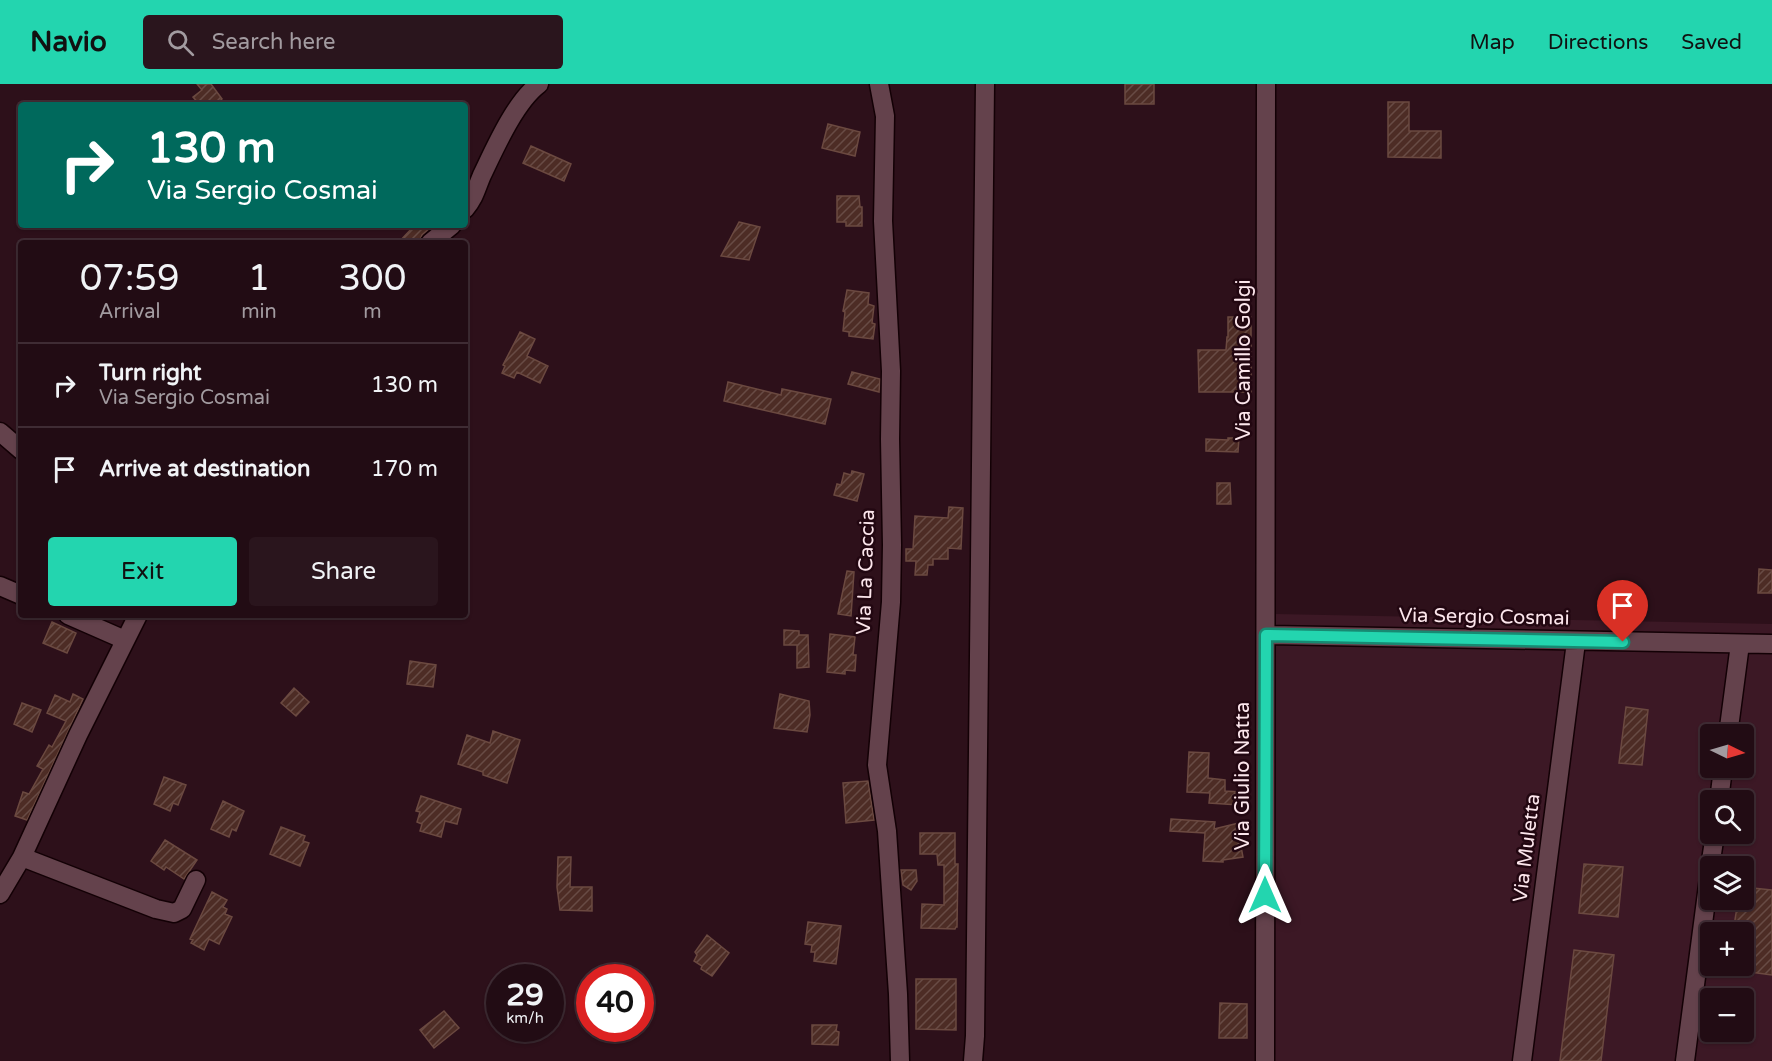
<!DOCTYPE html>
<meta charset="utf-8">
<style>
body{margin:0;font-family:"Varela Round",sans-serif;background:#2a151d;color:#f1f3f6;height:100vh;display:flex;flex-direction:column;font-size:22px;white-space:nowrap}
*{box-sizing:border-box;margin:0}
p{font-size:20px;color:#a29ba0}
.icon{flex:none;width:33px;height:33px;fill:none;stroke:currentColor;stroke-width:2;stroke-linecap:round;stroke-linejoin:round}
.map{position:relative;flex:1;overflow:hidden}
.details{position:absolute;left:18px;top:156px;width:450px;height:378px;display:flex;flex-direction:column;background:#220c14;border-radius:6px;box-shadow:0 2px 4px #0004,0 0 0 2px #3f2c34}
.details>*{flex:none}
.hud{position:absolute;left:18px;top:18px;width:450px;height:126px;border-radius:6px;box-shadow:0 2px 4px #0004,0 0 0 2px #3f2c34;background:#00695c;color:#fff;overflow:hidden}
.needle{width:39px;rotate:95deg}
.buttons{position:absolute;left:1700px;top:640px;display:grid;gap:12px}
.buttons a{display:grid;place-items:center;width:54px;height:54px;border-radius:6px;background:#220c14;box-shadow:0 2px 4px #0004,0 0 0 2px #3f2c34;font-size:30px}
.speed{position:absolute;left:486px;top:880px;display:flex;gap:12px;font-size:30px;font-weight:700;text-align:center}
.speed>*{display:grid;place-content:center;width:78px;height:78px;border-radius:50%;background:#220c14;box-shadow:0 2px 4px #0004,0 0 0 2px #3f2c34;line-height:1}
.speed small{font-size:15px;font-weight:400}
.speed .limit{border:9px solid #d22;background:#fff;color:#111}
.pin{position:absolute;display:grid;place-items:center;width:51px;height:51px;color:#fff;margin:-62px -26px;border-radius:50% 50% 50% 0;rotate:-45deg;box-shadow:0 0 6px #0007}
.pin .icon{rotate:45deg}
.me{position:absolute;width:66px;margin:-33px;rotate:0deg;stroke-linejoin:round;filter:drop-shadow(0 0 4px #0008)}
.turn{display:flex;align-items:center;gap:21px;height:126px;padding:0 30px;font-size:27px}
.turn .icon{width:78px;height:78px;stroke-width:2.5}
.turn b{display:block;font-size:42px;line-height:51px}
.eta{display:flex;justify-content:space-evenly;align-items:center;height:102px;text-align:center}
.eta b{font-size:36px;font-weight:600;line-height:42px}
.cta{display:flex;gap:12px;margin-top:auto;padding:12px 30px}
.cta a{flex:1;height:69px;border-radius:6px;background:#23d5af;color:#111;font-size:24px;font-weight:600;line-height:69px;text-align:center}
.cta a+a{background:#2a151d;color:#f1f3f6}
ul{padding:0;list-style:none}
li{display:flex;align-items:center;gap:18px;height:84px;padding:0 30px;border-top:2px solid #3f2c34}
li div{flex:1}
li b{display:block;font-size:22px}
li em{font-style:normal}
header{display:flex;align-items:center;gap:36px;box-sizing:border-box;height:84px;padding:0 30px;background:#23d5af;color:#111}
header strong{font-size:28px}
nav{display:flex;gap:33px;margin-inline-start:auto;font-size:21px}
.search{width:420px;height:54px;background:#2a151d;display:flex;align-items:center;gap:15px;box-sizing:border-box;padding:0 21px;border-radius:6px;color:#a29ba0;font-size:22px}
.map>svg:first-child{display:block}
.built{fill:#3c1825;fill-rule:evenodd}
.building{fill:url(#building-hatch);stroke:#6b4940;stroke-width:1.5}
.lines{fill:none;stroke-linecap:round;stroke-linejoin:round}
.minor-casing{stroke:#130005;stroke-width:21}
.minor{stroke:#64424c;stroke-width:18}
.route-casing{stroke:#178a72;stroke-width:15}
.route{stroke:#23d5af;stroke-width:10}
.labels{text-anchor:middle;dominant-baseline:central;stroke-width:5;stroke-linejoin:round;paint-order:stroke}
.street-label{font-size:20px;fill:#fce6ec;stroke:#220711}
</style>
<header>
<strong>Navio</strong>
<div class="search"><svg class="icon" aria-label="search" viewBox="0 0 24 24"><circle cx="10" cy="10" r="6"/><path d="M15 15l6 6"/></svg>Search here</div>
<nav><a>Map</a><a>Directions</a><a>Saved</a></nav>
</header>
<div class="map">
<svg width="1772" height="977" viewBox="0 0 1772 977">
<defs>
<pattern id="building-hatch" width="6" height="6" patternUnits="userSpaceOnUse" patternTransform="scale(1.5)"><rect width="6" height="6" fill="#4d2c25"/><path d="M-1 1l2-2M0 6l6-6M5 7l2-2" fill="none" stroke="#684b45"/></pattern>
</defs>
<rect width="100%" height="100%" fill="#2d101a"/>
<path class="built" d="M1276 530 1772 540V977H1275ZM1710 651H1743V684H1710ZM1710 717H1743V750H1710ZM1710 783H1743V816H1710ZM1710 849H1743V882H1710ZM1710 915H1743V948H1710Z"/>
<path class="building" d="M197 0H211L222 15 215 21H200L193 13 202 6Z
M1125 0H1154V20H1125Z
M1388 18H1409V47H1441V74L1388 73Z
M828 40 860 48 855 72 822 64Z
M531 62 571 80 564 97 523 79Z
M837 112H859L860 123H862V142H846V138H837Z
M739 138 760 143 749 176 721 172Z
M415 141H429L431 143 422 151 419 159H398Z
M847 206 869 209 868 220 874 222 872 239 875 240 873 255 849 252V248L843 247 845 228 843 227Z
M1228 233H1251V308H1199L1198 266H1226L1227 253H1228Z
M520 248 535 255 527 272 548 282 540 299 517 288 514 294 502 289 505 282 503 281Z
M852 288 880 295 879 308 848 300Z
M728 298 781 311 782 305 831 315 825 340 724 317Z
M1228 354H1239L1238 368 1206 367V355L1228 356Z
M852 387 864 390 857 417 834 411 837 400 841 401 844 389 851 391Z
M1217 399H1230L1231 420H1217Z
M949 423 963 424 961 465 948 464V475H933V481H928L927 491H915L916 477H906V465H913L915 432 948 434Z
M1759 485 1772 486V509H1758Z
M847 487 854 488 851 532 838 530Z
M52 538 76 549 67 569 43 559Z
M784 546 799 547V551H808L809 583 797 584V561H784Z
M830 550 855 553 853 571H856L855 587 845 586V590L827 588Z
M410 577 436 581 433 603 407 600Z
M294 604 309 618 296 632 281 619Z
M73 610 83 615 27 736 15 732 23 708 29 710 43 685 37 682 49 661 52 663 66 637 47 629 55 611 70 618Z
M780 610 809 617 810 631 807 648 774 644Z
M22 619 41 626 32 648 14 640Z
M1626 623 1648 626 1642 681 1619 679Z
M493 647 520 656 507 699 483 691V688L458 680 467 651 490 659Z
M1189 668 1209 669 1208 694 1225 696V707L1240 708 1239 721 1209 719 1210 709 1187 708Z
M164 693 186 701 178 721 173 719 170 727 154 720Z
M868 697 874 736 846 739 843 699Z
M421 712 461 725 457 740 445 737 441 753 420 747 422 740 417 738 420 728 416 727Z
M223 717 244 727 236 747 232 745 229 753 211 745Z
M1171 735 1215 738 1214 745 1243 738 1245 751 1239 752 1243 773 1223 776V778L1203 777 1205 749 1170 747Z
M281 743 305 752 303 757 309 759 300 782 270 770Z
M920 749H955V780H958L957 843H956L955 845 921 844 922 820 944 821V781H938L937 770H920Z
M165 756 197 776 184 795 166 783 164 786 151 777Z
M558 773H571L570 803H592V827L560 826 557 803Z
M1584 780 1623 783 1618 833 1579 829Z
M901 786H916L917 797 911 806 903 801Z
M1743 803 1772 806V891L1743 887V849H1733L1738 816H1743Z
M212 808 227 816 223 823 227 825 225 830 232 833 219 860 209 855 204 866 191 859 193 856 190 855Z
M808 838 841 842 836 880 814 877 815 868H811L812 861 805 860Z
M707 851 729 869 712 892 701 885 702 882 694 877 697 871 695 868Z
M1574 866 1614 871 1601 977H1560Z
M916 895H956V946L916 945Z
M1220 919 1247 920V954H1219Z
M444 927 459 944 434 964 420 946Z
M812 941H837L836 947 839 948 838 961 812 960Z"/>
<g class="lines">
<defs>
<path id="minor" d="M879 0 885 32 883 137 891 287 890 355 892 461 891 518 877 681 887 747 898 910 900 977
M465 125C475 113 476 105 482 91 495 64 515 18 539 0
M430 159 452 141
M0 348 21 366
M0 502 21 511
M68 531 125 556
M1266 551 1772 560
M1728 651 1740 560
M1719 717 1723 684
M22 773 156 825 174 829 182 825 196 796
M1710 783 1715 750
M0 810 22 773 78 651 138 531
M973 977 975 952 985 0
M1265 977 1266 0
M1522 977 1576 558
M1685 977 1710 786"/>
</defs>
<use href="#minor" class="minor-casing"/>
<use href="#minor" class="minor"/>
</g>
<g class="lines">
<defs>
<path id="route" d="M1265 811 1266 551 1623 558"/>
</defs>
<use href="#route" class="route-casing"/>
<use href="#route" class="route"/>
</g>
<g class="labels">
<g class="street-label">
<text transform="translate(1244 276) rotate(-90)">Via Camillo Golgi</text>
<text transform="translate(866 488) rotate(-88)">Via La Caccia</text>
<text transform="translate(1484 533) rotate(1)">Via Sergio Cosmai</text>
<text transform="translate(1243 692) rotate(-90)">Via Giulio Natta</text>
<text transform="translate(1527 764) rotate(-83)">Via Muletta</text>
</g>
</g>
</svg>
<div class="buttons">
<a><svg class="needle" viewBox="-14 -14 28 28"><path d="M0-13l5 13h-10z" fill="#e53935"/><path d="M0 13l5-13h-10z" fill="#a29ba0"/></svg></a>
<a><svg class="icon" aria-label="search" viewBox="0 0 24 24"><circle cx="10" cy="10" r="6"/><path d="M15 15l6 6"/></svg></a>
<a><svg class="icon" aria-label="layers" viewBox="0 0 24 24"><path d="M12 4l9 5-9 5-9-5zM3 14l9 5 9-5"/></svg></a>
<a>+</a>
<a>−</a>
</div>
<div class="speed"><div>29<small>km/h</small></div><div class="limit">40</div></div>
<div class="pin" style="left:1623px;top:558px;background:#d93025"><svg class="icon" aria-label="arrive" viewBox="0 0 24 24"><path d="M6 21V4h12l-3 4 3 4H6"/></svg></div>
<svg class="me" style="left:1265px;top:811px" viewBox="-20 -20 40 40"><path d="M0-17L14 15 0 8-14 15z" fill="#23d5af" stroke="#fff" stroke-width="4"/></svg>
<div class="hud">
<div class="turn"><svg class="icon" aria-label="right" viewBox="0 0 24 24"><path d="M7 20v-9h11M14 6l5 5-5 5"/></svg><div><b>130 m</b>Via Sergio Cosmai</div></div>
</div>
<section class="details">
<div class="eta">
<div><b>07:59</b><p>Arrival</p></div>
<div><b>1</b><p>min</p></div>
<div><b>300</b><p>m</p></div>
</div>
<ul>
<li><svg class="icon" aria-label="right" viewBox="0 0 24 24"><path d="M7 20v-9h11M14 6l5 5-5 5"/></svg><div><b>Turn right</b><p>Via Sergio Cosmai</p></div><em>130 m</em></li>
<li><svg class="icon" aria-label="arrive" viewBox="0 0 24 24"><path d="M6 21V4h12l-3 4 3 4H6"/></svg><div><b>Arrive at destination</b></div><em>170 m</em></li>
</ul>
<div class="cta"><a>Exit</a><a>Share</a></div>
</section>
</div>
